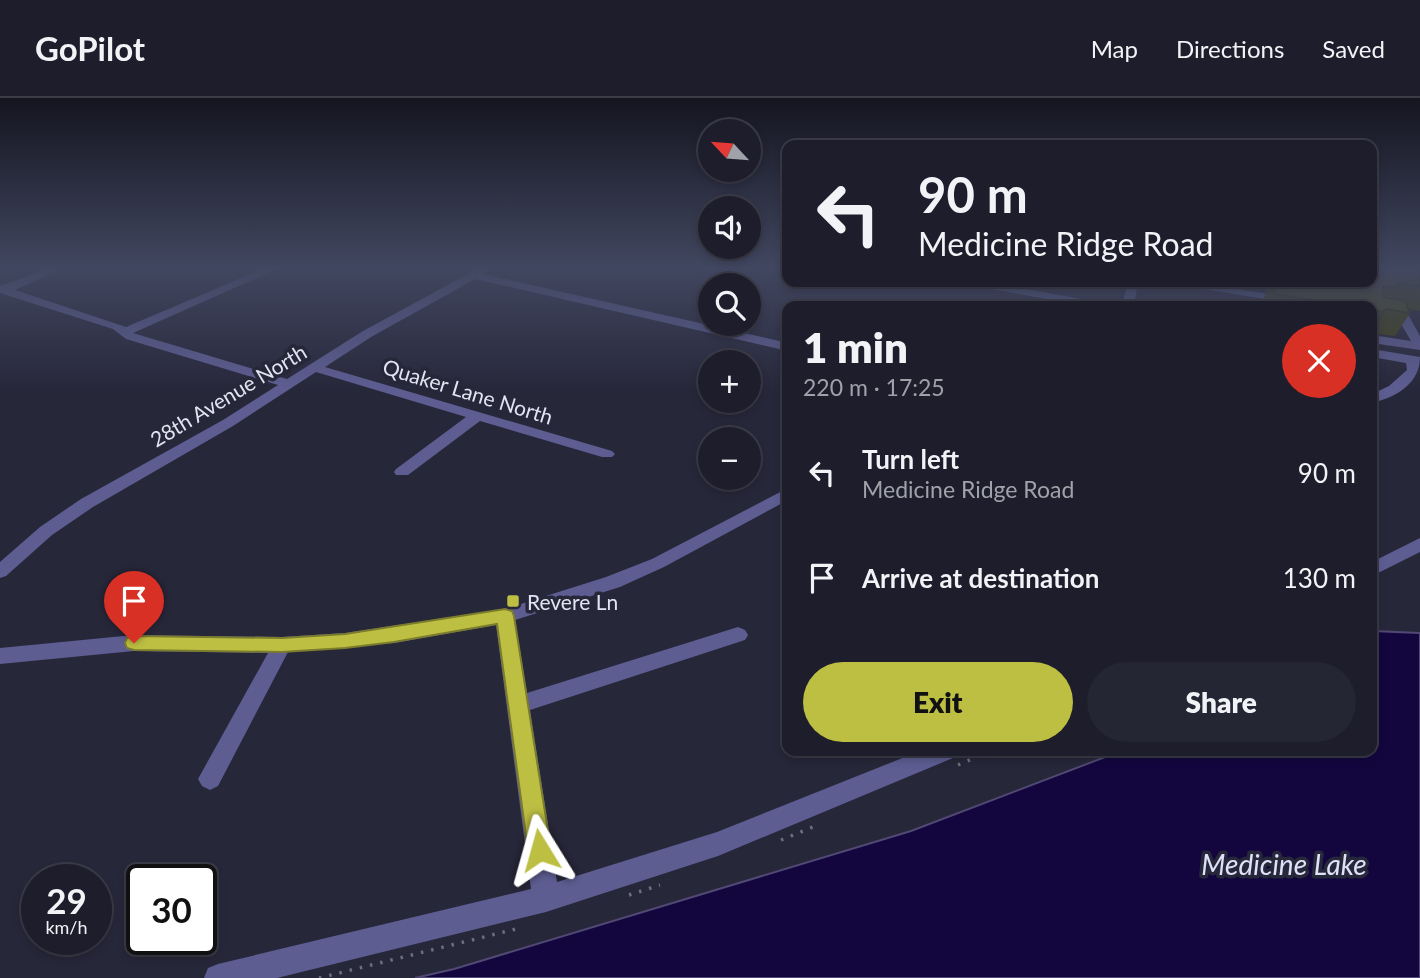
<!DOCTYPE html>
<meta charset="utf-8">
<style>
body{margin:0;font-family:Lato,sans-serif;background:#252634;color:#f1f3f6;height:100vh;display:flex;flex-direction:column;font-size:26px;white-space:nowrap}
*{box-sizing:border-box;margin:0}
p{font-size:23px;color:#a0a2a9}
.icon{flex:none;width:38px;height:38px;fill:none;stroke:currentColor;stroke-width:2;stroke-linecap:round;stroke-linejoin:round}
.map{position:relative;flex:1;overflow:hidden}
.panel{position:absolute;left:782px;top:203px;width:595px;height:455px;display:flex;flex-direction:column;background:#1d1d2c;border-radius:14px;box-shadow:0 4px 10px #0003,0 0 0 2px #3b3b48}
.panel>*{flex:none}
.top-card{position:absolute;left:782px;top:42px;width:595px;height:147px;border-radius:14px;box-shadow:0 4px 10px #0003,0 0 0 2px #3b3b48;background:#1d1d2c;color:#f1f3f6;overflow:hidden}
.needle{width:46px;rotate:296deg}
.fabs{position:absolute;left:698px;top:21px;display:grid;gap:14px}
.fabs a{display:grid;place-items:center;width:63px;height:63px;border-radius:50%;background:#1d1d2c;box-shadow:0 4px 10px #0003,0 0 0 2px #3b3b48;font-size:35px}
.speed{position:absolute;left:21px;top:766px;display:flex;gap:14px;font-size:35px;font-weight:700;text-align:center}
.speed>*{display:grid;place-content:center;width:91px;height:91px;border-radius:50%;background:#1d1d2c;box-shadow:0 4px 10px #0003,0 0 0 2px #3b3b48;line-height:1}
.speed small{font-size:18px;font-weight:400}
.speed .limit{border:4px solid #111;border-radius:10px;background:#fff;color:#111}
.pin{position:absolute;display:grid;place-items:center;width:60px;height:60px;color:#fff;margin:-72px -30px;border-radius:50% 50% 50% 0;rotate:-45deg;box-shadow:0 0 7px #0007}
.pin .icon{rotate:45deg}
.me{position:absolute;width:77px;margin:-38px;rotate:352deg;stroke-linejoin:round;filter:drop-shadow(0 0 5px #0008)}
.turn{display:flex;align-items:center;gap:24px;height:147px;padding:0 21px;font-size:32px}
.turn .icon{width:91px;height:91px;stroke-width:2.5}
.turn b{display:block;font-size:49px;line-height:60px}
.round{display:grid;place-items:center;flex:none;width:74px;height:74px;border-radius:37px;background:#252634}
.headline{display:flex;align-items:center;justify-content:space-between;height:119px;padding:0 21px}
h1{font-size:42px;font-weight:800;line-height:52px}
.button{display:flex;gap:14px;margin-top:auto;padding:14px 21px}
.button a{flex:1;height:80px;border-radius:42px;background:#bdbf43;color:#111;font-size:28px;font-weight:800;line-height:80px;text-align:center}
.button a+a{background:#252634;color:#f1f3f6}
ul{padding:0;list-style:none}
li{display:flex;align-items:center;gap:21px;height:105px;padding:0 21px}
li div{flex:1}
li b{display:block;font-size:26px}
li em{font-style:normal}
header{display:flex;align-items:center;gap:42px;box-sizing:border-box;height:98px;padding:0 35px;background:#1d1d2c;border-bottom:2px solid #3b3b48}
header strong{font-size:33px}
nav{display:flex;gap:38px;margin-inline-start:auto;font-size:24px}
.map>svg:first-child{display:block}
.water{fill:#13063f;stroke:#514974;stroke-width:2}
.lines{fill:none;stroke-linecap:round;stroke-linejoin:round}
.path{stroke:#6e6e7f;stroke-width:3.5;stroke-dasharray:2.5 8;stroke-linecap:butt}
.minor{fill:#5d5d92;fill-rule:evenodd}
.wall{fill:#404113}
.shaded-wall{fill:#34350f}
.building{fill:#4b4c16;stroke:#34350f;stroke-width:2}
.route{fill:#bdbf43;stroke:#7b7c2c;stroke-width:2}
.poi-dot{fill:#bdbf43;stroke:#27273a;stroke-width:2.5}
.labels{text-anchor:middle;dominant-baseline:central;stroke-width:7;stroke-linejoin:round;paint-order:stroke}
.street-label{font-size:21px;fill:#e3e4f1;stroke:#27273a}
.poi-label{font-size:21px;fill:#e3e4f1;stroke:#27273a;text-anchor:start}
.near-water-label{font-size:28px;font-style:italic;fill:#dfe1f8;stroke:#27273a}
</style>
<header>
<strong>GoPilot</strong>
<nav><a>Map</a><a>Directions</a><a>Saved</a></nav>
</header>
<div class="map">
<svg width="1420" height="880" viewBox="0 0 1420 880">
<rect width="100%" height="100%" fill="#27273a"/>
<path class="water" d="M1372 533 1420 535V880H415L454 871 911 733 1121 653H1372Z"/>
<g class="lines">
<path class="path" d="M958 667 990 653
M781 742 813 729
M629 797 660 787
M319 880 516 831"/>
<path class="minor" d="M50 170H64L15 192 126 229 265 170H279L133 235 287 281 363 233 479 170H491L483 176 788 245V253L475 181 371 239 325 269 612 353 615 356 612 359H602L480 323 408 377H396L394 374 396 371 466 319 316 274 233 328 93 409 52 437 6 478 0 480V464L40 429 81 401 223 322 278 287 126 241 113 231 0 195V188Z
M964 184H986L1104 205 1110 208H1086L969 187Z
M1128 184H1138L1134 208H1122Z
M1175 184H1218V188L1326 205 1332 208H1306L1180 187Z
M1372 212 1409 218 1420 238V252L1372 245V237L1411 243 1400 224 1372 220Z
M1372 251 1420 259C1420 285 1397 299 1372 305V296L1389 288 1407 272 1406 265 1372 259Z
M788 390V402L664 469 620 489 515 522 527 595 738 529 745 532 748 537 745 542 530 612 557 784 717 734 920 653H956L953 660 718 758 546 814 277 880H204L208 870 218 866 531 791 496 527 394 545 288 554 218 688 210 692 202 688 198 681 268 555 134 553 0 566V550L134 537 282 539 345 535 505 511 606 479 652 461Z
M1420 440V454L1372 478V464Z"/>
</g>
<path class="wall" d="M1372 170H1420V213L1408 211 1410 215 1395 238 1372 235V208H1262V203L1271 184H1372Z"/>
<path class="shaded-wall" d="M1386 211 1372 235V233L1383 214Z"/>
<path class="building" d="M1375 170H1420V188L1397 185 1399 189 1383 188V199L1405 203 1410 215 1386 211 1383 214 1372 212V208H1348L1274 196 1273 184H1288L1317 188 1346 187 1345 184H1372V173H1376Z"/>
<linearGradient id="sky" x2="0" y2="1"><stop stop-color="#151520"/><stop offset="0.58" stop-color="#414760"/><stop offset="1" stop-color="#414760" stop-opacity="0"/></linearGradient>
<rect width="1420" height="293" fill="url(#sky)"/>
<path class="route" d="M505 511 512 513 514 518 551 752 548 760 540 763 531 760 528 752 497 526 394 544 345 550 282 554 134 552 127 550 125 545 127 540 134 538 282 540 345 536Z"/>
<rect class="poi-dot" x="506" y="496" width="14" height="14" rx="3.5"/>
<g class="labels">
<g class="street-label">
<text transform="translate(468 293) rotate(17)">Quaker Lane North</text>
<text transform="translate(228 297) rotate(-31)">28th Avenue North</text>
</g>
<g class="poi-label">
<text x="527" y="503">Revere Ln</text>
</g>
<g class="near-water-label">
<text x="1284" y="766">Medicine Lake</text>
</g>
</g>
</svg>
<div class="fabs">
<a><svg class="needle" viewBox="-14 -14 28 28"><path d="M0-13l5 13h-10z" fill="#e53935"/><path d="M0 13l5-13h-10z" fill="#a0a2a9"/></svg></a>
<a><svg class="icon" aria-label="sound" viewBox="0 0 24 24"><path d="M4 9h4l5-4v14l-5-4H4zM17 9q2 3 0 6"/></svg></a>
<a><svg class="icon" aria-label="search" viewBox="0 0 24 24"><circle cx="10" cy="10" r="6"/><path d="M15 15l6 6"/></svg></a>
<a>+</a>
<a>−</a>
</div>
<div class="speed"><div>29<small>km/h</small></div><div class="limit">30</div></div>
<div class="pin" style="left:134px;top:545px;background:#d93025"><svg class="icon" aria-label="arrive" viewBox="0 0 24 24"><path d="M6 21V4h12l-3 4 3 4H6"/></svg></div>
<svg class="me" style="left:540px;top:752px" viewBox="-20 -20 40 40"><path d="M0-17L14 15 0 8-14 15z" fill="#bdbf43" stroke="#fff" stroke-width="4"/></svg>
<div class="top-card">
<div class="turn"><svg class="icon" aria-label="left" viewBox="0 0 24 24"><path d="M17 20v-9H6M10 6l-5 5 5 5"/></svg><div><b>90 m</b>Medicine Ridge Road</div></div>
</div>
<section class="panel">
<div class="headline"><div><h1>1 min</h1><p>220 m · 17:25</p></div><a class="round" style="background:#d93025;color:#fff"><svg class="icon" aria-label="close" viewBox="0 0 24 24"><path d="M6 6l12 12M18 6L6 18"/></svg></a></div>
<ul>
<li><svg class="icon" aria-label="left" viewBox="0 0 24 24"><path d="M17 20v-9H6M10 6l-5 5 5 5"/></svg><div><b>Turn left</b><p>Medicine Ridge Road</p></div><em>90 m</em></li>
<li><svg class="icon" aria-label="arrive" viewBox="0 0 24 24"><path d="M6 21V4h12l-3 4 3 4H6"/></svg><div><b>Arrive at destination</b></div><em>130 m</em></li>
</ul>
<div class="button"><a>Exit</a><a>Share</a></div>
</section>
</div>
